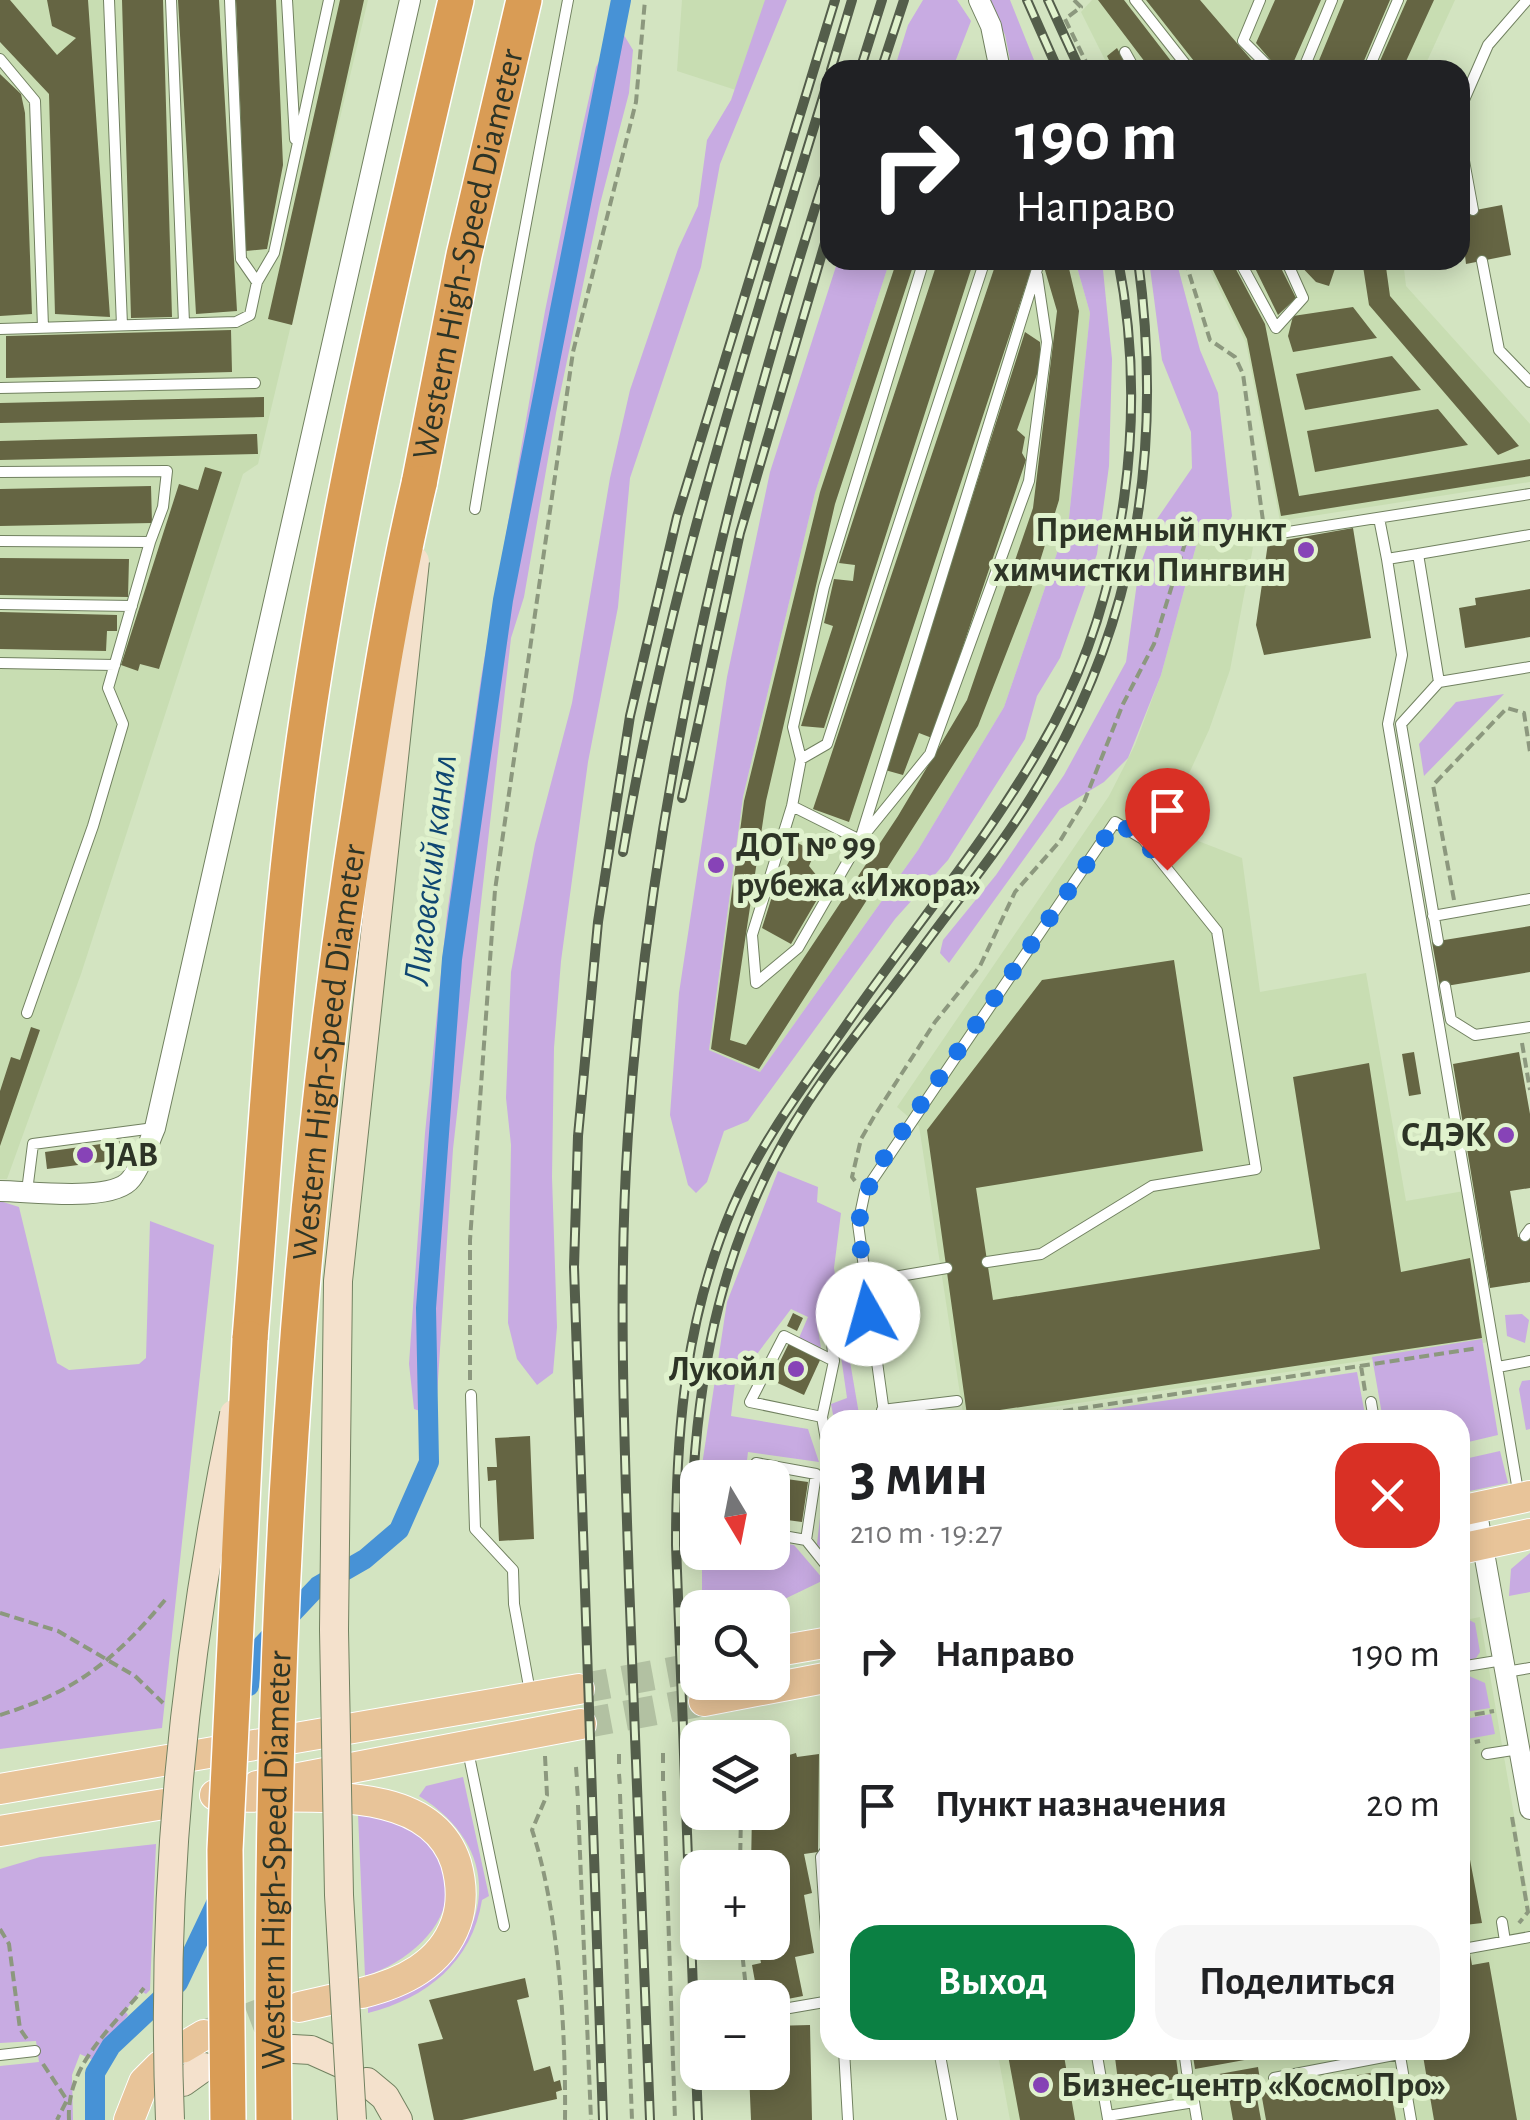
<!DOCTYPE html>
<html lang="ru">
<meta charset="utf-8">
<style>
body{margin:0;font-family:"Alegreya Sans",sans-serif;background:#f6f6f6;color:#202124;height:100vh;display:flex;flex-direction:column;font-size:38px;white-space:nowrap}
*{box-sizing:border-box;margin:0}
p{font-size:32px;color:#757577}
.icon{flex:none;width:55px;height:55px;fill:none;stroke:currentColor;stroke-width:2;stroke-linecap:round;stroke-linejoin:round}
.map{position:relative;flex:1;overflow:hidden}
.sheet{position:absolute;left:820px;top:1410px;width:650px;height:650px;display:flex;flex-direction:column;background:#fff;border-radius:30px;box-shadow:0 5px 25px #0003}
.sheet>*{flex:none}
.top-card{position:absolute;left:820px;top:60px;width:650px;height:210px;border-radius:30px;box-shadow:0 5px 25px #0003;background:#202124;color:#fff;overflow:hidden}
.needle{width:65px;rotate:170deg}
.fabs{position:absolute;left:680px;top:1460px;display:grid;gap:20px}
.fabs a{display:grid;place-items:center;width:110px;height:110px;border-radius:20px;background:#fff;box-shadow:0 5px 25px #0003;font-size:50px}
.pin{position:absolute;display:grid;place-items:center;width:85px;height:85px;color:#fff;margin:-102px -42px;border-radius:50% 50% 50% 0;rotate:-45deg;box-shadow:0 0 10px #0007}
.pin .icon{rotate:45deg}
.me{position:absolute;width:110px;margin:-55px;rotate:353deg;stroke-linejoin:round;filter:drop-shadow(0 0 8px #0008)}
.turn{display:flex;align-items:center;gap:35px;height:210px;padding:0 30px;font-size:45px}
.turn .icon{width:130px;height:130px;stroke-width:2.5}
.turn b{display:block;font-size:70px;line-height:85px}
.round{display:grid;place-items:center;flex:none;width:105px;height:105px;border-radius:30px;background:#f6f6f6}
.overview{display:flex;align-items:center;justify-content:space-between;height:170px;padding:0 30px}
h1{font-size:60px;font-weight:600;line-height:75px}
.button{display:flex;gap:20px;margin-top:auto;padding:20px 30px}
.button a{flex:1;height:115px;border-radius:30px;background:#0b8043;color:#fff;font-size:40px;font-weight:600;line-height:115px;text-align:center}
.button a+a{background:#f6f6f6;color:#202124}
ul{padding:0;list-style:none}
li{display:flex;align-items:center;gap:30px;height:150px;padding:0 30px}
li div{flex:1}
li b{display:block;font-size:38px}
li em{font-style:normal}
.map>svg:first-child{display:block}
.built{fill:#c8ddb2}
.green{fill:#c8abe2}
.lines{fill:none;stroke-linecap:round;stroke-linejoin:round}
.canal{stroke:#4792d6;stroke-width:20}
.building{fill:#656543}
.primary-tunnel{stroke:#b2c1a2;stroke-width:30;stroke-dasharray:30 15;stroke-linecap:butt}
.service-casing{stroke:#718160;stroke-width:12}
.minor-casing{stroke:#718160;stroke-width:22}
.secondary-casing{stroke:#718160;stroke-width:30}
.primary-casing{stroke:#fff;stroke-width:32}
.motorway-casing{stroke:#fff;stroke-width:38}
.path{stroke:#8c987e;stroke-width:4;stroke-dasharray:10 5;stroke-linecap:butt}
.service{stroke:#fff;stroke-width:10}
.minor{stroke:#fff;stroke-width:20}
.secondary{stroke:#f4e1cc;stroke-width:28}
.primary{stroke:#e8c499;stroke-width:30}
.motorway{stroke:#d99c55;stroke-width:35}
.rail-casing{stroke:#545e4b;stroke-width:10}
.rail{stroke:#e0f2cd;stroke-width:6;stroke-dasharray:19;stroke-linecap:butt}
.secondary-bridge-casing{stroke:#718160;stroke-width:30;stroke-linecap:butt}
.motorway-bridge-casing{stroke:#fff;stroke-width:38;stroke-linecap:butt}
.secondary-bridge{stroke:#f4e1cc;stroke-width:28}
.motorway-bridge{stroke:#d99c55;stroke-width:35}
.route{stroke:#1a73e8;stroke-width:18;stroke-dasharray:0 32.4}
.poi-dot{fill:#8743b7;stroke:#e0f2cd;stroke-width:4}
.labels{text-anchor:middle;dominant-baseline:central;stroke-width:10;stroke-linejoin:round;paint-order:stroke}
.street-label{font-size:35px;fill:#2d3426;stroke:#e0f2cd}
.poi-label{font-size:35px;font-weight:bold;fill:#2d3426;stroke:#e0f2cd;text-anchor:end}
.water-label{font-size:38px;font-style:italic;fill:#0e4672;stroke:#e0f2cd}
</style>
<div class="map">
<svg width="1530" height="2120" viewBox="0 0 1530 2120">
<rect width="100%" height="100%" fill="#d3e4c1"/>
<path class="built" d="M0 0H368L258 464 243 474 81 974 7 1179H0Z
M682 0H772L742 92 677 71Z
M1092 0H1455L1423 70H1110L1081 12Z
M890 260H1075L1090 313 1069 518 1004 707 918 850 760 1072 709 1050 743 797 815 493Z
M1205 260H1403L1406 286 1530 424V482L1280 521 1246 343Z
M1198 539 1253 547 1230 670 1209 730 1186 780 1157 825 1242 858 1260 992 1366 973 1406 1201 1470 1190 1496 1341 964 1420 919 1126 897 1107 1109 796 1135 745 1161 675Z
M1480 1617 1530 1908V2120H1010L997 2050H1460V1621Z"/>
<path class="green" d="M765 0H787L720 164 701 267 630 478 618 607 588 762 561 961 554 1048 552 1177 557 1327 553 1373 537 1385 517 1359 508 1323 511 1145 506 1098 511 972 535 844 572 703 610 478 630 390 678 249 698 206 707 140 731 100Z
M923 0H957L971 21 952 70H894L908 25Z
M988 0H1010L1038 70H1012L1005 35Z
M619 27 633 50 629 93 600 204 556 413 524 597 511 638 453 1149 436 1411 429 1414 414 1409 409 1364 425 1133 447 914 481 678 545 311 582 129 596 67Z
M838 260H890L815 493 743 797 709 1050 760 1072 918 850 1004 707 1069 518 1090 313 1075 260H1102L1112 359 1109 466 1097 554 1060 658 1037 696 1025 739 948 860 895 919 748 1121 724 1131 707 1182 696 1193 688 1185 670 1115 679 993 727 677 770 472Z
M1149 260H1176L1200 350 1218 393 1232 516 1220 542 1198 539 1161 675 1128 758 1104 782 1060 809 949 963 940 953 943 940 996 875 1064 775 1126 662 1139 568 1157 519 1192 468 1191 432 1162 360Z
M1504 694 1424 776 1419 744 1456 702Z
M778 1171 818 1187 817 1202 841 1213 834 1268 860 1420H834L831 1404 847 1398 835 1315 816 1317 821 1348 799 1338 808 1317 791 1309 735 1383 731 1416 808 1429 819 1462 748 1452 745 1477 700 1478 727 1302Z
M0 1201 19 1207 57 1363 69 1370 139 1364 146 1358 150 1221 214 1245 162 1728 0 1749Z
M1522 1314 1529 1320 1525 1343 1507 1336 1505 1315Z
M1482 1339 1498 1435 1460 1444V1420H1383L1372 1357Z
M1357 1372 1366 1420H1034Z
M1530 1380V1429L1526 1430 1519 1389 1522 1381Z
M1500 1451 1508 1483 1460 1493V1460Z
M822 1500H826L830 1558 817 1544Z
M773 1542 794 1545 824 1580 768 1607H702V1553L772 1552Z
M1530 1553V1592L1509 1596 1511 1569Z
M1469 1620 1475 1623 1480 1652 1476 1658 1460 1662V1622Z
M1469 1676 1485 1683 1490 1708 1460 1713V1677Z
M1491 1714 1495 1734 1462 1740 1460 1720Z
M463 1777 489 1896 482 1900C472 1962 427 1998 368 2013V2007C477 1980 527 1863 419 1796L426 1786Z
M385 1813C396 1820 409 1826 418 1834 483 1890 427 1957 365 1976L358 1814Z
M156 1844 150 1990 146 1994 141 1991 125 2011 128 2015 93 2060 80 2054 72 2075 73 2120H0V2066L39 2062 36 2041 0 2043V1869L40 1857Z"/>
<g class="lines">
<path class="canal" d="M249 1686 253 1655 318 1586 365 1559 399 1530 429 1462 426 1308 452 959 503 600 621 0
M95 2120V2073L111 2046 178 1983 219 1897"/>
</g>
<path class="building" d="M0 0H10L57 55 76 38 52 26 47 0H88L110 317 55 314 49 94 0 42Z
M122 0H163L172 317 131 318Z
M178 0H219L237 311 196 314Z
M236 0H276L283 165 267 249 246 251Z
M340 0H364L292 325 268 319Z
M1098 0H1124L1178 70H1151Z
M1146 0H1200L1260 70H1201Z
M1275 0H1321L1290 70 1274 64 1256 43Z
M1344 0H1390L1360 70H1315Z
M1407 0H1434L1402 70H1376Z
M1117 48 1129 70H1114L1107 56Z
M0 74 21 94 25 113 32 314 0 316Z
M1502 205 1511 255 1466 264 1460 213Z
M897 260H915L835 504 766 801 730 1040 746 1045 898 816 967 700 1033 508 1057 311 1042 260H1067L1079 311 1059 500 1031 590 978 726 759 1069 711 1049 744 801 820 492Z
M938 260H974L824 728 801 726 833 626 824 623 834 579 853 581 855 565 839 563Z
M997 260H1028L1031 270 849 822 813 809Z
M1208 260H1231L1265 324 1299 496 1530 459V476L1281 516 1247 339Z
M1251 260H1277L1296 298 1278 315Z
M1295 260H1338L1329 286 1316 282Z
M1362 260H1385L1390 296 1519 446 1498 455 1369 305Z
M1353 307 1377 338 1293 352 1288 336 1293 316Z
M231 330 232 372 6 378V336Z
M1025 332 1040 342V366L1017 430 1025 437 1022 453 1026 460 932 738 919 733 903 775 885 770Z
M1392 356 1421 390 1305 410 1296 374Z
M264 397V417L0 423V403Z
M1438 409 1468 445 1315 472 1307 431Z
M257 434 258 454 0 460V441Z
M205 467 222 472 159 669 140 664 138 671 121 665 179 484 198 490Z
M151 486 152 523 0 526V489Z
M1353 528 1371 638 1264 655 1256 625 1268 543Z
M0 558 129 559 128 597 0 595Z
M1530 589V637L1465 648 1459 608 1476 605 1475 598Z
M0 612 117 615V631H107L106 651 0 649Z
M794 841 815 852 809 866 825 886 791 944 762 928 775 887 791 858 787 855Z
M1530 926V972L1440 987 1432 942Z
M1174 960 1203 1151 976 1188 993 1300 1320 1249 1293 1077 1369 1063 1401 1272 1470 1258 1482 1338 967 1415 927 1130 1042 980Z
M31 1027 40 1030 0 1146V1091L11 1057 20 1060Z
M1414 1052 1421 1094 1409 1096 1402 1054Z
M1519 1052 1530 1114V1188L1510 1191 1518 1237 1530 1235V1282L1490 1288 1453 1064Z
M122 1141 125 1159 47 1169 45 1152Z
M793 1313 803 1318 797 1331 787 1326Z
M789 1343 821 1358 804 1395 771 1380Z
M530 1436 534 1539 499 1541 496 1480 488 1481 487 1467H497L495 1438Z
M772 1477 808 1482 802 1522 772 1518Z
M796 1753 797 1757 819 1754 818 1852 804 1854 812 1893 804 1895 814 1953 795 1957 803 1996 772 2002V1998H758L752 1965 761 1963 757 1942H772V1868H751L752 1812H772V1760Z
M1460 1807 1482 1923 1465 1925 1472 1965 1489 1962 1517 2120H1434L1422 2050H1460Z
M525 1978 529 1997 517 2000 534 2071 550 2066 554 2082 560 2080 562 2090 556 2092 557 2099 462 2120H434L418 2044 443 2039 429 2000Z
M810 2025 812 2120H751L749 2072H772V2026Z
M1007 2050H1063L1075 2120H1020Z
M1114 2050H1175L1180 2088 1120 2096Z
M1192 2050H1289V2052L1195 2069Z
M1258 2067 1261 2086 1255 2087 1261 2120H1233L1228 2092 1200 2097 1197 2078Z
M1387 2070 1396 2120H1266L1261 2092Z"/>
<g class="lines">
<path class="primary-tunnel" d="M579 1689 698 1667
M581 1724 704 1701
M207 2034 265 2012 296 2007"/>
<defs>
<path id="service" d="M109 0 122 325
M171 0 184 323
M230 0 241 259 257 282
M287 0 295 139
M1135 0 1190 70
M1260 0 1243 41 1272 70
M1125 52 1135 70
M0 59 35 101 43 327
M1303 70 1332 0
M1368 70 1398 0
M1460 109 1488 45 1527 0
M1460 139 1473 210
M924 260 824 587 793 727 801 759 792 806 752 935 756 983 798 948 860 840 1037 269 1034 260
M1239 260 1276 328 1303 298 1286 260
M1482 261 1499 350 1530 382
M0 329 236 322 250 315 257 282 274 253 329 0
M0 388 255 383
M0 472 167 471 163 507 150 542
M475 509C503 339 536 170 568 0
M1379 518 1387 559
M1249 538 1530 494
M0 541 150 542 108 688 123 724 93 826 27 1013
M1418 554 1387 559 1402 655 1388 724 1519 1497
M0 604 132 606
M0 663 115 665
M1439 682 1530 667
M801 759 827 744 985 260
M792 806 860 840 930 754 1029 481 1047 342 1037 275
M1433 916 1530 899
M1438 941 1401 724 1439 682 1418 554 1530 535
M1445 986 1451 1020 1475 1035 1530 1027
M27 1191 33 1144 154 1128
M1525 1236 1530 1229
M864 1282 947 1268
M829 1319 834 1361
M1498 1367 1530 1361
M471 1395 475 1529 513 1570 514 1604 530 1692
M1371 1402 1374 1420
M882 1410 957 1401
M822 1417 750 1402 784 1336 834 1361 822 1417 830 1463
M885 1420 858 1224 865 1191 1115 822 1143 839 1217 931 1256 1169 1152 1186 1041 1254 987 1262
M756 1463 816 1474 806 1540
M772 1534 806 1540 830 1570
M1460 1667 1503 1660
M1506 1672 1530 1668
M468 1751 504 1926
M1487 1754 1519 1749
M830 1844 821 1857 830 1991
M1502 1922 1505 1941
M1469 1948 1530 1937
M772 2011 830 2001
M844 2050 848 2120
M939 2050 952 2120
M1096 2050 1108 2119
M1184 2050 1187 2072
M1399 2050 1411 2120
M0 2055 35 2051
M1274 2078 1399 2054
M1108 2116 1194 2102 1197 2120"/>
<path id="minor" d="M979 0 991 26 1000 70
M0 1191C30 1191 113 1203 131 1179 142 1165 148 1144 155 1128L410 0
M1476 1508 1530 1809"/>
<path id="secondary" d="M293 2049 311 2050 340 2063
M183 2082 204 2067
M367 2082 385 2097 398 2120"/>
<path id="primary" d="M1460 1511 1530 1496
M1460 1549 1530 1534
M772 1652 830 1642
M704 1701 830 1677
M257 1786 581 1724
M0 1789 579 1689
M215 1795C287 1803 428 1775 456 1863 462 1884 463 1903 456 1923 441 1965 402 1983 362 1993
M0 1831 164 1804
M299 2007 334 1999
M182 2048 204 2035
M129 2120 144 2082 160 2066"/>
<g id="motorway">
<path id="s1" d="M419 484 464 255 524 0"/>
<path d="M250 1339C264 1168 273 996 293 825 326 547 392 272 456 0"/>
</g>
</defs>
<use href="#service" class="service-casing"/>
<use href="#minor" class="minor-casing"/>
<use href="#secondary" class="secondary-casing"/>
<use href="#primary" class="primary-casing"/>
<use href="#motorway" class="motorway-casing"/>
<path class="path" d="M1074 0 1081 7 1065 19 1090 70
M1185 260 1210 340 1235 357 1243 374 1263 521
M1454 900 1433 785 1507 708 1524 713 1530 752
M1522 1043 1530 1090
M855 1181 852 1177 861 1139 875 1115 935 1022 980 966 1015 892 1060 841 1084 802 1123 704 1154 644 1186 540 1198 535 1237 537
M1361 1366 1365 1391
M470 1380V1240L495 890 573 352 636 102 645 0
M1004 1420 1478 1348
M0 1613 58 1631 135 1676 163 1703
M0 1715C75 1692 115 1660 165 1600
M1460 1717 1494 1711
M1460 1745 1480 1741
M663 1753V1766
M619 1754V1766
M545 1756 547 1795 532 1830C559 1911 566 2034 565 2120
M576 1767 577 1780
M663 1771V1784
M619 1774 620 1787
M577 1786 578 1799
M664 1791 675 2120
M620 1794 632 2120
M578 1805 591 2120
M1512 1817 1528 1912 1519 1923
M740 1868 741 1812
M0 1929 9 1944 20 2029 27 2039
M741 1942 747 1998
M43 2064 67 2100 57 2120
M69 2120C66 2065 112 2028 144 1988"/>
<use href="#service" class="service"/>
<use href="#minor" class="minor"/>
<use href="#secondary" class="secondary"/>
<use href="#primary" class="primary"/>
<use href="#motorway" class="motorway"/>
<defs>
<path id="rail" d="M1027 0 1058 70
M1048 0 1080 70
M831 70 852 0
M860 70 882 0
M881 70 904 0
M682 798 740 533 830 226
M623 852C668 586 752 332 830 74
M691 1531C694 1400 713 1277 774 1159 811 1087 869 1020 917 955 955 903 998 851 1032 796 1136 629 1164 453 1138 260
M603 2120 574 1267 578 1136 598 922 630 716 677 517 835 0
M650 2120C643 1941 636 1762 629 1582 624 1433 618 1283 628 1134 650 800 727 479 830 161
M698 2120 676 1545C676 1426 686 1317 733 1206 763 1138 807 1082 849 1021 918 922 996 830 1054 723 1126 588 1148 410 1118 260"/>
</defs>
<use href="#rail" class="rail-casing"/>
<use href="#rail" class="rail"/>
<defs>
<path id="secondary-bridge" d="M170 2120C160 1884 186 1645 234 1414
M352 2120 339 1895 334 1630 338 1281 415 561"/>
<g id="motorway-bridge">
<path d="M228 2120 225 1850 250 1339"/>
<path id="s2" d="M274 2120C269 1700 289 1283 351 867 371 738 389 611 419 484"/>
</g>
</defs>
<use href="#secondary-bridge" class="secondary-bridge-casing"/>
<use href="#motorway-bridge" class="motorway-bridge-casing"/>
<use href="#secondary-bridge" class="secondary-bridge"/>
<use href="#motorway-bridge" class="motorway-bridge"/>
</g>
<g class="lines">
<path class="route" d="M868 1314 858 1224 873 1174 1116 822 1142 838 1167 870"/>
</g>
<g class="poi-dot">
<circle cx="1306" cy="550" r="10"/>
<circle cx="716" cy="865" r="10"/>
<circle cx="1506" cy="1135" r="10"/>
<circle cx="85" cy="1155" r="10"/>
<circle cx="796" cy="1369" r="10"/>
<circle cx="1041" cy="2085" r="10"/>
</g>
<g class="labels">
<g class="street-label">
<text stroke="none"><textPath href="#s1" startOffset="235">Western High-Speed Diameter</textPath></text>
<text stroke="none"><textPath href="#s2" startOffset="1070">Western High-Speed Diameter</textPath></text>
<text stroke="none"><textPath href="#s2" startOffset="260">Western High-Speed Diameter</textPath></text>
</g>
<g class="poi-label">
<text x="1286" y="530">Приемный пункт<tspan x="1286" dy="40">химчистки Пингвин</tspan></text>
<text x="736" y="845" text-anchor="start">ДОТ № 99<tspan x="736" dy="40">рубежа «Ижора»</tspan></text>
<text x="1486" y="1135">СДЭК</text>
<text x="105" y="1155" text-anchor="start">JAB</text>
<text x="776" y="1369">Лукойл</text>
<text x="1061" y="2085" text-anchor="start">Бизнес-центр «КосмоПро»</text>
</g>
<g class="water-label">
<text transform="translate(431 870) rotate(-83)">Лиговский канал</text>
</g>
</g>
</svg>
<div class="fabs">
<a><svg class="needle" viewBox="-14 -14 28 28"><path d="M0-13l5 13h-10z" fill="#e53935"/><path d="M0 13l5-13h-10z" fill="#757577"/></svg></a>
<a><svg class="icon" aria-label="search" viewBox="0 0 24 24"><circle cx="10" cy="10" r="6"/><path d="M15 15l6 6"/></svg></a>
<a><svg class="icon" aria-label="layers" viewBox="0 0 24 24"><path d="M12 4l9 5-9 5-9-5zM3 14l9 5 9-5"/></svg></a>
<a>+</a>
<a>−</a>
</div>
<div class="pin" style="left:1167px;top:870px;background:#d93025"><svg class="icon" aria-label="arrive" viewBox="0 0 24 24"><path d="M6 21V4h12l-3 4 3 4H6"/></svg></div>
<svg class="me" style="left:868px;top:1314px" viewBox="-20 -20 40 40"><circle r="19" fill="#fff"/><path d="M0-13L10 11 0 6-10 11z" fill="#1a73e8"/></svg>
<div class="top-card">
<div class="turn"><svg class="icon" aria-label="right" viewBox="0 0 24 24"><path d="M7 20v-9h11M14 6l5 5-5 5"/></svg><div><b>190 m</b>Направо</div></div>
</div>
<section class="sheet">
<div class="overview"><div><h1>3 мин</h1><p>210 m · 19:27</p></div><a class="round" style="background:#d93025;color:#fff"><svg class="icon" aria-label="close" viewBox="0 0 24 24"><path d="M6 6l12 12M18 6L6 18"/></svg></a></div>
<ul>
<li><svg class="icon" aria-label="right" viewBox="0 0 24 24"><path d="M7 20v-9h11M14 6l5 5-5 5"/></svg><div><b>Направо</b></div><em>190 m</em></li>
<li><svg class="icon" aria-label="arrive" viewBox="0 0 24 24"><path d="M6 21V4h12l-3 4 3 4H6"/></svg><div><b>Пункт назначения</b></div><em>20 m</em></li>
</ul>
<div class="button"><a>Выход</a><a>Поделиться</a></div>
</section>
</div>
